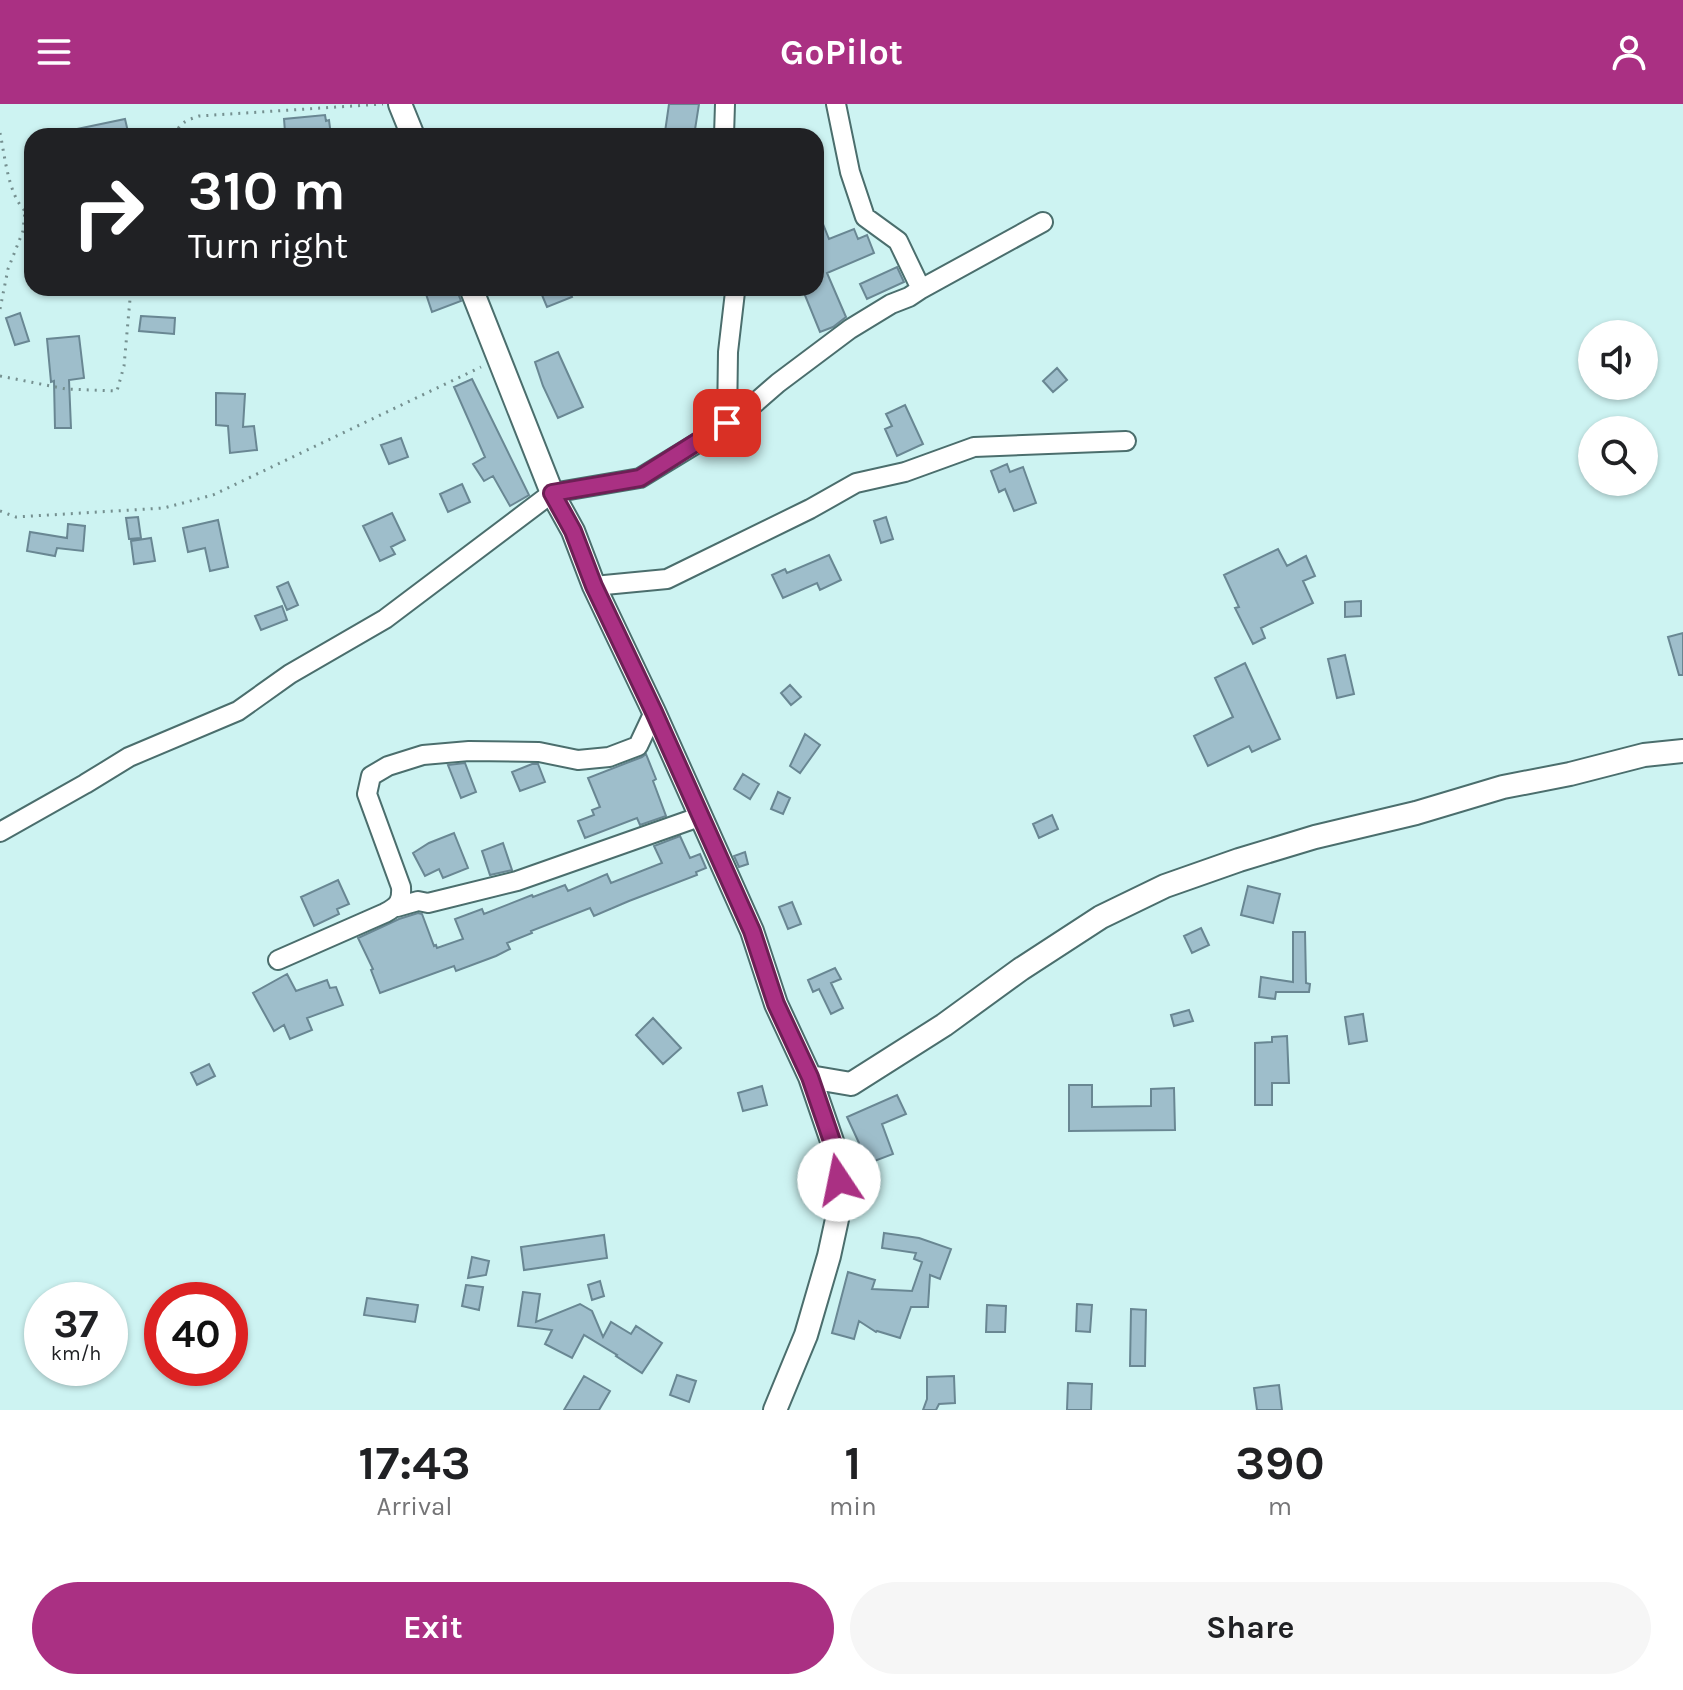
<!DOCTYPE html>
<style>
body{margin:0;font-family:Karla,sans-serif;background:#f6f6f6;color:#202124;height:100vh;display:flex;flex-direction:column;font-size:30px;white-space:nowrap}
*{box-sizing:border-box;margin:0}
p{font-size:26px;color:#757577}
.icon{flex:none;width:44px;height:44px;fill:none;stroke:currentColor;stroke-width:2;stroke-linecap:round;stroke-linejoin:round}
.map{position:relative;height:1306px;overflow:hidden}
.sheet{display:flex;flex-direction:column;background:#fff;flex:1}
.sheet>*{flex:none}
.banner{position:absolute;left:24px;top:24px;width:800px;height:168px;border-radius:24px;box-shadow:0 2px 6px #0004;background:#202124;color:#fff;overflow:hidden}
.tools{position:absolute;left:1578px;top:216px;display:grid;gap:16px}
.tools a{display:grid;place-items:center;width:80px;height:80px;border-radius:50%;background:#fff;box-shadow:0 2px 6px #0004;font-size:40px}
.speed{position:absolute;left:24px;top:1178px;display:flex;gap:16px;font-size:40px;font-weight:700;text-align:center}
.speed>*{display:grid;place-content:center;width:104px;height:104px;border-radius:50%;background:#fff;box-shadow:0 2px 6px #0004;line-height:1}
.speed small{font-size:20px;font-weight:400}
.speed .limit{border:12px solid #d22;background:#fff;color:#111}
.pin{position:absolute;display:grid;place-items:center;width:68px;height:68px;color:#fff;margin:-34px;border-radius:16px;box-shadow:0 4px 12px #0006}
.me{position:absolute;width:88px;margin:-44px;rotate:349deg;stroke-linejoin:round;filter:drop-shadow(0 0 6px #0008)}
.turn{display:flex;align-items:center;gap:28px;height:168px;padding:0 32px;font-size:36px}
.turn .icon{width:104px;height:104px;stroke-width:2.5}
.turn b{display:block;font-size:56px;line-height:68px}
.eta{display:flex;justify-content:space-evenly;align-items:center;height:136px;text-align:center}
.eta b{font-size:48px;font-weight:700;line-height:56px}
.button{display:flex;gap:16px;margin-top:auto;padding:16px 32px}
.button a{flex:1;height:92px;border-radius:48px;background:#aa3083;color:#fff;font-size:32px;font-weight:700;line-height:92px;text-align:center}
.button a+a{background:#f6f6f6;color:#202124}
header{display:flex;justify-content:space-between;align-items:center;height:104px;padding:0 32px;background:#aa3083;color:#fff;font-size:36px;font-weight:700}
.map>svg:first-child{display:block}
.building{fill:#9ebecb;stroke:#698793;stroke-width:2}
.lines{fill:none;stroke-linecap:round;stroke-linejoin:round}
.minor-casing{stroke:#4b6e6d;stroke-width:22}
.tertiary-casing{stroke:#4b6e6d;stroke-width:26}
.path{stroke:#759090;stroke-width:3;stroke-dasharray:2 6;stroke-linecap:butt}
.minor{stroke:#fff;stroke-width:18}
.tertiary{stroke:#fff;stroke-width:22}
.route-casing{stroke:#6e1f55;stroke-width:20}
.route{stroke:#aa3083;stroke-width:14}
</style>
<header><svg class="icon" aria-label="menu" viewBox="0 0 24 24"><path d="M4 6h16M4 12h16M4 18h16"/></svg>GoPilot<svg class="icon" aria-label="person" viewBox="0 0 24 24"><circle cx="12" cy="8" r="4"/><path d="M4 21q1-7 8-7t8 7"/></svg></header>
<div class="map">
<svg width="1683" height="1306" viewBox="0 0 1683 1306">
<rect width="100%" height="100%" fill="#cdf3f2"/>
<path class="building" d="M669 0H699L694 32H680V30L665 28Z
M325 11 326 17 329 16 331 32H301L300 27 285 28 284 15Z
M125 15 129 32H73L72 26Z
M817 105 829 135 854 125 858 135 867 131 874 149 827 169 846 213 833 223 820 228 802 184H816Z
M897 163 904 178 867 195 860 180Z
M424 184H456L461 197 432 208Z
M539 184H568L572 193 547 203Z
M20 209 29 237 15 241 6 214Z
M141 212 175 214 174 230 139 227Z
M79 232 84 274 69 276 71 324H55L54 277 51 278 47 235Z
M558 248 583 303 558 314 543 282 535 258Z
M1057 264 1067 276 1053 288 1043 277Z
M472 275 529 391 510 402 493 372 484 377 473 360 485 353 454 283Z
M216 289 245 290 243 323 254 322 257 346 230 349 228 322 216 321Z
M905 301 923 340 897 352 885 325 892 322 886 310Z
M401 334 408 353 389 360 381 341Z
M1007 360 1010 368 1023 363 1036 399 1014 407 1005 385 999 388 991 367Z
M462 380 470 398 448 408 440 390Z
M392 409 405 436 391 443 395 450 380 457 363 422Z
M138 413 141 434 129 435 126 414Z
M886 413 893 435 881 439 874 417Z
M218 416 228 463 210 467 205 444 188 448 183 424Z
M68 420 85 422 83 447 57 444 55 452 27 447 30 428 67 434Z
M151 434 155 457 134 460 131 437Z
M1278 445 1287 462 1306 452 1315 472 1303 477 1313 499 1261 524 1265 534 1253 540 1235 504 1239 503 1224 471Z
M829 451 841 476 820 486 817 479 783 494 772 471 785 465 787 469Z
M288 478 298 501 287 506 277 483Z
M1361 497V512L1345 513V498Z
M282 502 287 516 261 526 255 512Z
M1683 529V571H1679L1668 533Z
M1345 551 1354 590 1337 594 1328 555Z
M1245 559 1280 635 1252 648 1249 642 1208 662 1194 632 1233 613 1215 574Z
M790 581 801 593 791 601 781 589Z
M805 630 820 641 800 669 790 662Z
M646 650 656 675 653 677 666 712 640 721 637 714 585 734 578 717 594 711 592 706 600 703 588 674 642 653Z
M465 659 476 688 461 694 448 661Z
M532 660H538L545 678 520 687 512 668Z
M743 670 759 680 750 695 734 685Z
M778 688 790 694 783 710 771 705Z
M1052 711 1058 725 1039 734 1033 720Z
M454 729 468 764 443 774 439 765 425 772 413 749 429 739Z
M680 732 690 754 700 750 706 764 696 768 697 771 629 797 594 812 590 804 531 827 532 829 507 839 510 845 496 852 456 867 454 862 380 889 371 866 373 865 358 834 399 815 418 809 422 810 434 842 436 841 437 844 463 835 455 815 482 805 484 810 532 791 533 793 565 781 568 787 607 770 611 779 662 759 654 742Z
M503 739 512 766 490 771 482 747Z
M745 748 748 760 739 763 734 752Z
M338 776 349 800 337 805 339 810 314 822 301 793Z
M1248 782 1280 790 1273 819 1241 811Z
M792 798 801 820 788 825 779 803Z
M1201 824 1209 841 1192 849 1184 832Z
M1293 828H1305L1306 879 1310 880 1309 888H1276L1275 895 1259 893 1261 873 1293 878Z
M835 864 841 875 831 879 843 904 831 910 819 885 813 888 808 876Z
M287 870 296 887 327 876 330 884 336 883 343 901 307 914 312 926 290 935 284 921 274 927 253 889Z
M1189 906 1193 917 1174 922 1171 911Z
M1363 910 1367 937 1349 940 1345 913Z
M653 914 681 944 663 960 636 931Z
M1287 932 1289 979H1272V1001H1255V939L1272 938V933Z
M209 960 215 972 197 981 191 969Z
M1069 981H1092V1003L1151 1002V985L1174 984 1175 1026 1069 1027Z
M762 982 767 1001 743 1007 738 989Z
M897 991 906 1010 882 1020 893 1050 864 1061 856 1041 859 1039 847 1013Z
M884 1129 919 1134 951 1145 940 1175 930 1171 928 1203H911L900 1234 877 1227 876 1228 859 1217 854 1235 832 1229 848 1168 875 1176 872 1185 912 1187 922 1158 914 1155 916 1149 882 1144Z
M604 1131 607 1154 524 1166 521 1143Z
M472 1153 489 1157 486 1171 468 1174Z
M600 1177 604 1192 592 1196 588 1181Z
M466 1181 483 1183 479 1206 462 1202Z
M523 1188 540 1190 536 1218 580 1200 592 1207 603 1233 611 1218 631 1230 636 1222 662 1239 642 1269 616 1252 617 1251 584 1231 572 1254 545 1240 552 1226 518 1222Z
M367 1194 418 1201 415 1218 364 1211Z
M1077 1200 1092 1201 1090 1228 1076 1227Z
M987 1201 1006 1202 1005 1228H986Z
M1131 1205 1146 1206 1145 1262H1130Z
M677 1271 696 1277 689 1298 670 1291Z
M584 1272 610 1287 599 1306H564Z
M954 1272 955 1299 939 1300 936 1306H923L927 1295V1273Z
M1068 1279 1092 1280 1091 1306H1067Z
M1279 1281 1282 1306H1257L1254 1284Z"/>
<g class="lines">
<defs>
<path id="minor" d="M724 32 725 0
M921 185 1043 118
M727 319 728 248 735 188 733 184
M594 482 667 475 810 405 856 379 905 368 974 343 1126 337
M0 728 85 680 129 653 238 607 290 570 385 515 552 389 640 374 704 335 747 306 778 279 850 225 891 200 909 193 921 185 898 137 865 113 850 68 836 0
M397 803 418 797 428 799 517 777 699 713
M278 856 385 809C398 802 402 798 401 783L367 690 371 672 388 662 423 651 469 647 539 648 578 656 609 653 638 642 654 608"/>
<path id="tertiary" d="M400 0 413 32
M471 184 552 389 573 427 594 482 654 608 752 827 776 900 810 973 834 1043 839 1076V1106L829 1152 806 1231 775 1306
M810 973 851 980 944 921 1021 865 1101 813 1165 782 1239 756 1315 733 1416 709 1503 683 1570 670 1644 651 1683 647"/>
</defs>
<use href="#minor" class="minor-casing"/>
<use href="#tertiary" class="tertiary-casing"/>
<path class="path" d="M0 29C5 52 8 90 25 107H32
M176 32C177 19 188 16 199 12L383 0
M0 205 8 165 23 127 25 107
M0 272 66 285 117 287 124 262 131 184
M0 407 16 413 164 404 213 391 481 263"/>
<use href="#minor" class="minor"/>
<use href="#tertiary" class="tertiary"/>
</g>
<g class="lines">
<defs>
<path id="route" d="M727 319 640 374 552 389 573 427 594 482 654 608 752 827 776 900 810 973 834 1043 839 1076"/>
</defs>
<use href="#route" class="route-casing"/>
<use href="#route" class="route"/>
</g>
</svg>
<div class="tools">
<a><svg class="icon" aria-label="sound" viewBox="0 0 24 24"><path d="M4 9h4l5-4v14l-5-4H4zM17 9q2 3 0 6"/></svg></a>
<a><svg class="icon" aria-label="search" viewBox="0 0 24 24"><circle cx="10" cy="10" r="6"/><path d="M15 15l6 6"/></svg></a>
</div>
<div class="speed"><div>37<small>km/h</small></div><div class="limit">40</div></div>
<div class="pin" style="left:727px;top:319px;background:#d93025"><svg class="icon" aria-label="arrive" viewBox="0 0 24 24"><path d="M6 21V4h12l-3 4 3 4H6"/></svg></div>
<svg class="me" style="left:839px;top:1076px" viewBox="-20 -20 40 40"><circle r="19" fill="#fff"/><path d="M0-13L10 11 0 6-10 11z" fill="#aa3083"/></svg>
<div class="banner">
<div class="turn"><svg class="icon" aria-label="right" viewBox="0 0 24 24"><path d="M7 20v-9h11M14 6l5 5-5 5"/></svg><div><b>310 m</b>Turn right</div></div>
</div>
</div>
<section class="sheet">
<div class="eta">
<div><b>17:43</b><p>Arrival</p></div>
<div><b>1</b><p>min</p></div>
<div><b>390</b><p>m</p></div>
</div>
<div class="button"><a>Exit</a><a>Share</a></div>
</section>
